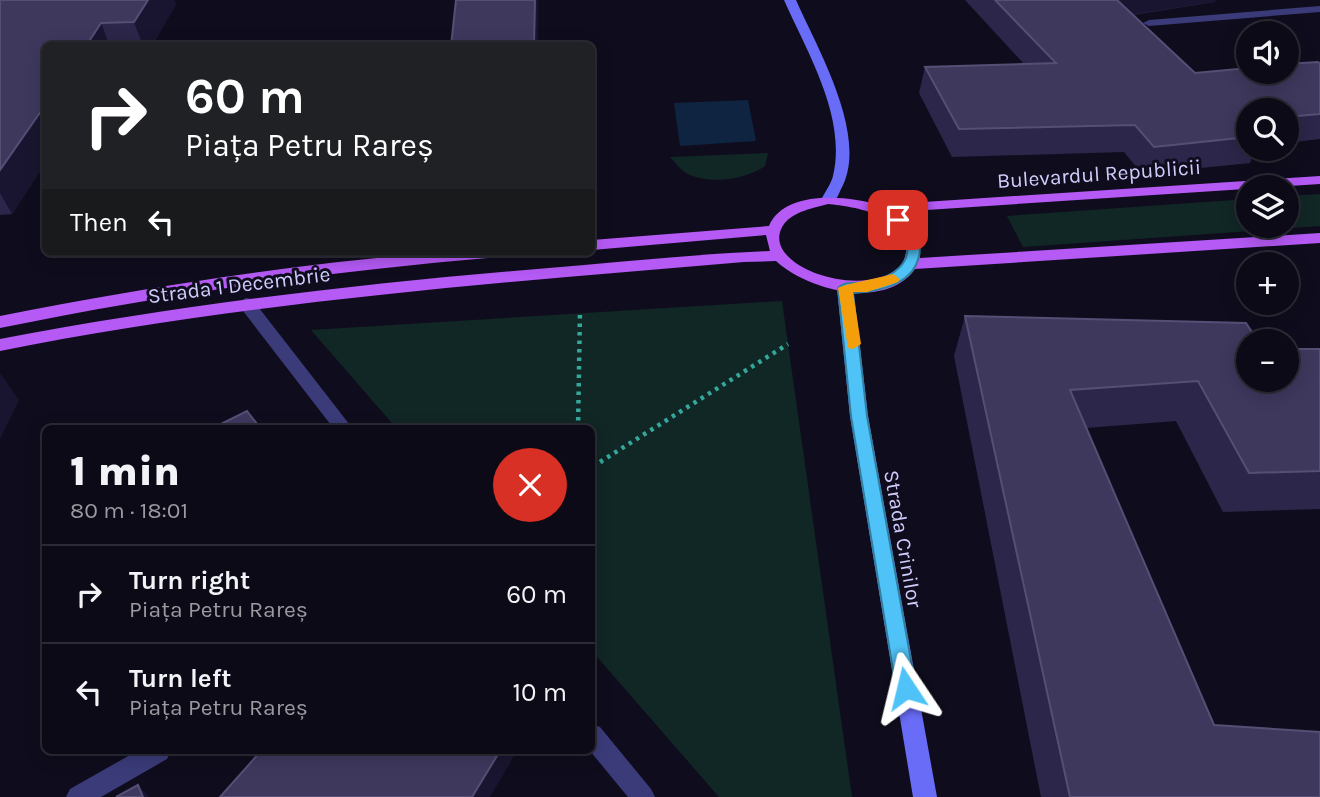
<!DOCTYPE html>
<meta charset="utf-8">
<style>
body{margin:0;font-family:Karla,sans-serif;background:#191823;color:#f1f3f6;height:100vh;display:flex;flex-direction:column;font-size:26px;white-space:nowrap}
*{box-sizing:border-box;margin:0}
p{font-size:23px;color:#9a9aa1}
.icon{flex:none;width:38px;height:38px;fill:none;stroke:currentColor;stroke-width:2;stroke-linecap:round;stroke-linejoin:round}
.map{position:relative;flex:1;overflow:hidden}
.sheet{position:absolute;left:42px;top:425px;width:553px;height:329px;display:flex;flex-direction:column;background:#0b0a16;border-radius:10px;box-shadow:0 4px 18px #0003,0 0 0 2px #2b2b35}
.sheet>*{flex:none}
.top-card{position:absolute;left:42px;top:42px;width:553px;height:214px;border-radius:10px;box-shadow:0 4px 18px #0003,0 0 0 2px #2b2b35;background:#202124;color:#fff;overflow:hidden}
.buttons{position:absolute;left:1236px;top:21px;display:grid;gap:14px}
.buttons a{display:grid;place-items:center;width:63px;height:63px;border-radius:50%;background:#0b0a16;box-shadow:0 4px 18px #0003,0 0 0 2px #2b2b35;font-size:35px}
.pin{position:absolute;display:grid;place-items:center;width:60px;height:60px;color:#fff;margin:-30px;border-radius:14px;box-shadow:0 4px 10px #0006}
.me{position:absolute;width:77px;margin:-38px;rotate:350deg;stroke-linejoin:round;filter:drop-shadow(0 0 5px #0008)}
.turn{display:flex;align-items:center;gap:24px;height:147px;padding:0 28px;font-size:32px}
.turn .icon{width:91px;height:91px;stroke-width:2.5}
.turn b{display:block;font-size:49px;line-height:60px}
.then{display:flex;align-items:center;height:66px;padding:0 28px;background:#0003;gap:14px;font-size:26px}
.round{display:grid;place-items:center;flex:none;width:74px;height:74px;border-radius:37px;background:#191823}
.summary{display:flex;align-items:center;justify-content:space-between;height:119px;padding:0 28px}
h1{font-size:42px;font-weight:800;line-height:52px}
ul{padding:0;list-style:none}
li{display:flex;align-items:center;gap:21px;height:98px;padding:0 28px;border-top:2px solid #2b2b35}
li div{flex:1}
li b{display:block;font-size:26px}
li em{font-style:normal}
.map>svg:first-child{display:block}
.green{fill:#112725}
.water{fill:#0e2440}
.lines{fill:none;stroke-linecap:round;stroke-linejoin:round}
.path-far1{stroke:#34a89c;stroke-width:4.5;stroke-dasharray:3.5 5;stroke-linecap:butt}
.path{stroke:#34a89c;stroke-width:5;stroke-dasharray:4.5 6;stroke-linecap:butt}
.lane{fill:#3b3b7a;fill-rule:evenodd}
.street{fill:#3b3b7a;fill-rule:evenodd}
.secondary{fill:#696cf6;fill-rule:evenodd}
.primary{fill:#b55af5;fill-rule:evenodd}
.wall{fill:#2c264a}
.shaded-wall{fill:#191530}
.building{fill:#3e385d;stroke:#554f76;stroke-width:2}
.route{fill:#4fc3f7;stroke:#337fa1;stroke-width:2}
.slow{fill:#f59e0b}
.labels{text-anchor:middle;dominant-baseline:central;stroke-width:6;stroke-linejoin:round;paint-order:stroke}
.street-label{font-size:21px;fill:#d0ccfc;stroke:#0f0d1d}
</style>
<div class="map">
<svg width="1320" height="797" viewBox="0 0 1320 797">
<rect width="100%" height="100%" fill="#0f0d1d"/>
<path class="green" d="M768 153 765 166C744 180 709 185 686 173 680 169 675 162 670 157Z
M1320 194V226L1023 247 1007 216 1248 199V226H1286V196Z
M782 301 788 344 852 797H719L592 651V429H397L311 330Z"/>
<path class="water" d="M748 100 756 141 680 146 674 103Z"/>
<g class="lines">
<path class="path-far1" d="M578 429 580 310
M600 462 788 344"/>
<path class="path" d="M592 467 602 461"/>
<path class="lane" d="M1320 6V12L1149 26 1143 23 1149 20Z"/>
<path class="street" d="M246 298 252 299 353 429H334L240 307 238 303Z
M592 724 600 727 651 789 655 797H628L590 751Z
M137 751H171L167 759 101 797H66L70 789Z"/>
<path class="secondary" d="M784 0H796C817 48 870 137 841 189 838 196 836 202 828 204L821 200C825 192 831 184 833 176 847 117 807 52 784 0Z
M845 283 853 288 868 416 937 797H913L850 416 837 288Z"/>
<path class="primary" d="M1320 176V184L896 212C915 224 921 237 920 258L1320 233V243L915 269C885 311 807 290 776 261L744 262C494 283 246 302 0 351V339C178 305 356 284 537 269 614 263 692 254 770 251L766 235 592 250V240L769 226C785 189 849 196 879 205ZM828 204C860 207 923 219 902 265 865 303 755 265 784 224 794 211 814 208 828 204Z
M442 252H507L499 257C331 271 165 294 0 328V316C146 287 293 264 442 252Z"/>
</g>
<path class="wall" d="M0 0H174L176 4 152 46H46V162L12 214 0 215Z
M965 0H1216L1215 2 1133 15 1195 73 1320 63V139L1286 143V110H1248V149H1256L1250 163 1142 174 1124 152 952 157 919 93 925 67 1024 64Z
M965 316 1248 380 1320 349V509L1223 512 1176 421 1086 428 1214 725 1320 797H1041L954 356Z"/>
<path class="shaded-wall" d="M148 0H174L176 4 152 46H143L134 22Z
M535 0H538V46H534Z
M1109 0H1216L1215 2 1102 19Z
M101 23 110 46H86Z
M46 104V162L12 214 0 193V170Z
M0 373 19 400 0 439Z
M500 751H517L490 797H472Z
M138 785 149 797H143Z"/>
<path class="building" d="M0 0H148L134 22 101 23 86 46H46V104L0 170Z
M456 0H535L534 46H451Z
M995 0H1117L1195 73 1248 68V72H1286V64L1318 62 1320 63V114L1286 117V110H1248V137L1154 147 1135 125 959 129 925 67 1056 63Z
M965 316 1246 323 1258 341H1248V380H1286V349H1320V471L1249 473 1198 381 1070 390 1214 725 1320 732V797H1070Z
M247 411 261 429H211Z
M261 751H500L472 797H220Z
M138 785 143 797H116Z"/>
<path class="route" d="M898 216C926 225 926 263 905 278 891 289 870 292 853 293L867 416 916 688 913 695 906 697 899 695 896 688 851 416 838 288C846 280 859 284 869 282 891 278 915 263 905 238 903 231 896 226 892 220Z"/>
<path class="slow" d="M893 274 900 279 898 282 867 292H853L861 344 853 349 848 348 838 288C841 285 883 277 893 274Z"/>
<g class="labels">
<g class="street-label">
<text transform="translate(1099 174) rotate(-4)">Bulevardul Republicii</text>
<text transform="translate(239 285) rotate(-7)">Strada 1 Decembrie</text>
<text transform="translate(903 539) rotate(80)">Strada Crinilor</text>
</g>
</g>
</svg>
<div class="buttons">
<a><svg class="icon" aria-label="sound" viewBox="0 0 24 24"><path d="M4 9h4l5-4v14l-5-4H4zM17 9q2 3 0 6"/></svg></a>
<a><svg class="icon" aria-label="search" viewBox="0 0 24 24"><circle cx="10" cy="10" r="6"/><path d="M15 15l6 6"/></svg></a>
<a><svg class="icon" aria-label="layers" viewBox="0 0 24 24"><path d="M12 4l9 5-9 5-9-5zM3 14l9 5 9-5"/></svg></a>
<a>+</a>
<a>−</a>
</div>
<div class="pin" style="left:898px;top:220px;background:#d93025"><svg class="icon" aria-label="arrive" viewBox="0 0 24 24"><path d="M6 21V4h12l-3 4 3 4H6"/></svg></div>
<svg class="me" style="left:906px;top:688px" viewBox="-20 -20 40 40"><path d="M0-17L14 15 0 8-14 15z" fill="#4fc3f7" stroke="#fff" stroke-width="4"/></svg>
<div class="top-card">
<div class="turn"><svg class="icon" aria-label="right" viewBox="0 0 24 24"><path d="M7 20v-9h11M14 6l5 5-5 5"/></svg><div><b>60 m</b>Piața Petru Rareș</div></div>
<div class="then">Then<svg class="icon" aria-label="left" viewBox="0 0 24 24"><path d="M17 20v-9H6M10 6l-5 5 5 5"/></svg></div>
</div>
<section class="sheet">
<div class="summary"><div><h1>1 min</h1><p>80 m · 18:01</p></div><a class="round" style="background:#d93025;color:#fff"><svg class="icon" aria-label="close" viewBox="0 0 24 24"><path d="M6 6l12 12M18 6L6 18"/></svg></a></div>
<ul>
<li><svg class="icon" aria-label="right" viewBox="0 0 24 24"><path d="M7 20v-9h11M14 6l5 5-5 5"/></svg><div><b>Turn right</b><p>Piața Petru Rareș</p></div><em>60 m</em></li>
<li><svg class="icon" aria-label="left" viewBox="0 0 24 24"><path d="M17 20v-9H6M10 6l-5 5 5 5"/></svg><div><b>Turn left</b><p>Piața Petru Rareș</p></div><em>10 m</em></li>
</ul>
</section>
</div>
